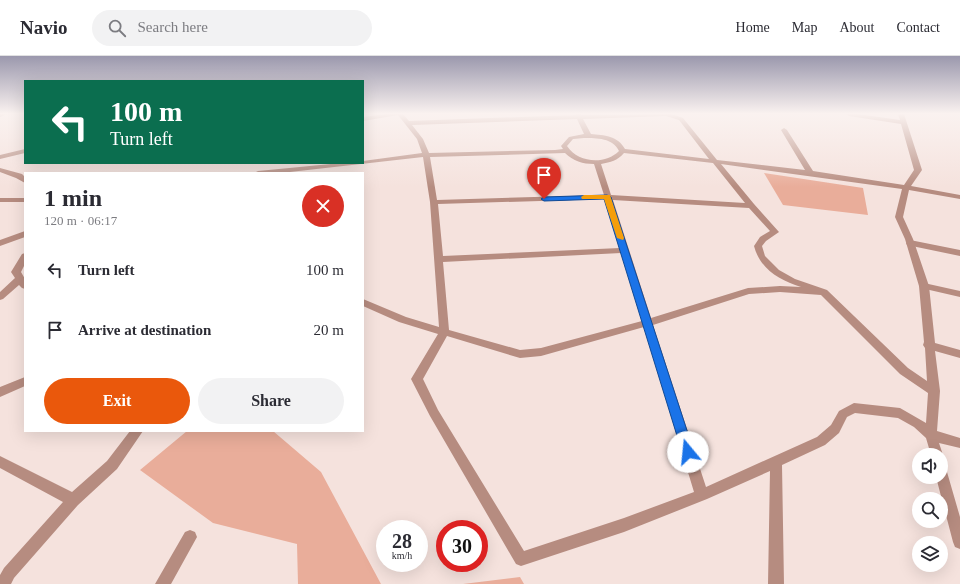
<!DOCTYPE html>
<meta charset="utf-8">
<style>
body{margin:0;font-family:Georgia,serif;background:#f2f2f3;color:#2b2b33;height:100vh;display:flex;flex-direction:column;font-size:15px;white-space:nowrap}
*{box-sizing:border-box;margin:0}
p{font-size:13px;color:#7c7c81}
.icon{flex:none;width:22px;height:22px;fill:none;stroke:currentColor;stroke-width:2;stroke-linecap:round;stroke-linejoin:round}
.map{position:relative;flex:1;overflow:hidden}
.panel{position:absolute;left:24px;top:116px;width:340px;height:260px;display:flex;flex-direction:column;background:#fff;border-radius:0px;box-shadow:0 4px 16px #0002}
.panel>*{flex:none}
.guide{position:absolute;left:24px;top:24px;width:340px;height:84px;border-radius:0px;box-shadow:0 4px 16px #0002;background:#0b6e4f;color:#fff;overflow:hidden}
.buttons{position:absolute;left:912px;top:392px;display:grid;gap:8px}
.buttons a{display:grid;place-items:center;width:36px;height:36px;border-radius:50%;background:#fff;box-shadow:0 4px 16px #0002;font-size:20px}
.speed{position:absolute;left:376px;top:464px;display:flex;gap:8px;font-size:20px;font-weight:700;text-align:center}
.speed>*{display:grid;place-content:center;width:52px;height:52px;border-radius:50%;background:#fff;box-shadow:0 4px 16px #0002;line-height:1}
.speed small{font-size:10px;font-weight:400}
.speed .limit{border:6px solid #d22;background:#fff;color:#111}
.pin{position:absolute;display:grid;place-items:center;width:34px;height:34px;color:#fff;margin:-41px -17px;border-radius:50% 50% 50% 0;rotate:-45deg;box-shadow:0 0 4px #0007}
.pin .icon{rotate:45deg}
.me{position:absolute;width:44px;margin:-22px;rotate:343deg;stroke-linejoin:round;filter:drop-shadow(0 0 3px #0008)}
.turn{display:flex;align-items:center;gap:14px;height:84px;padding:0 20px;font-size:18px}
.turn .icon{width:52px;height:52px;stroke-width:2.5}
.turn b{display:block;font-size:28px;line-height:34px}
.round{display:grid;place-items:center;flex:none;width:42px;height:42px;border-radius:21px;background:#f2f2f3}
.summary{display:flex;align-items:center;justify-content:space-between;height:68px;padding:0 20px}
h1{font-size:24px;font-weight:800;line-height:30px}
.primary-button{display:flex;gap:8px;margin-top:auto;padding:8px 20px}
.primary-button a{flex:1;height:46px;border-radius:24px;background:#ea580c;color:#fff;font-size:16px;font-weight:800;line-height:46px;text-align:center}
.primary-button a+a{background:#f2f2f3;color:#2b2b33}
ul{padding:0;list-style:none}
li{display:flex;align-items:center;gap:12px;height:60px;padding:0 20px}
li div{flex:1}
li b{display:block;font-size:15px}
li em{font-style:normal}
header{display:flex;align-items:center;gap:24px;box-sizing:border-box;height:56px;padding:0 20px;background:#fff;border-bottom:1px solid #e1e1e2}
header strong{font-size:19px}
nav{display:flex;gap:22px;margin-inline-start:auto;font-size:14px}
.search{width:280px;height:36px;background:#f2f2f3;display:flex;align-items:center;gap:10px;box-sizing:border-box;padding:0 14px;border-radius:22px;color:#7c7c81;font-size:15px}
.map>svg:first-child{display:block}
.green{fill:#e9ad9a}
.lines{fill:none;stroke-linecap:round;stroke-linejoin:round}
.lane{fill:#b68c80;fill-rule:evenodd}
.street{fill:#b68c80;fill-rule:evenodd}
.route{fill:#1a73e8;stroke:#114b97}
.slow{fill:#f59e0b}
</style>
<header>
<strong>Navio</strong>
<div class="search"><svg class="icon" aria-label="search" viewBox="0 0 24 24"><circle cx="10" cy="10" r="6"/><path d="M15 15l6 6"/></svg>Search here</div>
<nav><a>Home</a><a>Map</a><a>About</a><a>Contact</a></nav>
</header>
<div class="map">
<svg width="960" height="528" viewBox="0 0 960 528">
<rect width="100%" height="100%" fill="#f5e2dd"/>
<path class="green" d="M764 117 863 132 868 159 783 149Z
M187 375H273L321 416 381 528H298L297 488 213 467 140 414Z
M520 521 524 528H463Z"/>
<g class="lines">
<path class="lane" d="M910 184 960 194V200L907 189 906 187Z
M924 227 960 235V241L921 232 919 230Z
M190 474 195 476 197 481 171 528H155L185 476Z"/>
<path class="street" d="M0 58H7L0 61Z
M386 58H403L409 65 576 59 575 58H581L582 59 672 58 683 62 717 104 805 114 781 74 784 72 787 74 813 115 904 129 914 114 901 68 849 60 846 58H858L900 64 898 58H904L922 114 911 130 960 139V143L909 134 903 161 913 183 929 230 935 287 960 294V302L935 295 940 335 937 375 960 382V392L939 387 943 399 941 403V399H931L926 382 914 371 898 362 855 357 847 361 839 377 825 389 782 409 784 528H768L770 415 707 443 624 476 521 510 516 508 430 360 411 323 438 278 399 266 363 250V243L406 261 439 271 430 146 423 101 281 117H254L258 115 341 107H363V105L422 97 417 83 398 59 363 65V61ZM666 60 679 64 709 103 625 93C618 80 604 79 591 78L583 63ZM577 63 584 78 569 81 561 90 563 93 555 94 429 97 423 83 412 69ZM584 82C597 82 613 82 619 95 605 109 578 107 567 90L573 83ZM565 97C573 105 583 108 594 108L604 139 437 144 430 101ZM624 97 713 107 745 147 611 139 601 108C611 106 617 105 624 97ZM721 108 902 133 895 161 905 183 919 230 924 286 923 289 925 292 927 325 908 312 827 234 795 223 779 214 765 200 762 190 766 185 779 176 754 148ZM605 143 620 192 443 200 438 148ZM613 144 749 152 770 175 760 181 754 190C760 213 779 224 801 231L780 230 748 232 651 262ZM621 197 642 265 541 292 520 294 449 274 443 206ZM780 236 821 239 900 318 928 337 926 367 900 352 854 347 839 355 831 369 817 381 706 431 653 269 749 238ZM644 271 694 436 624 462 524 495 438 354 423 323 447 280 520 302 541 300Z
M25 93V97L0 103V99Z
M0 112 22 118 25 121V127L16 122 0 116Z
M0 142H25V146H0Z
M25 175V181L0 190V184Z
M25 197V208L21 216 25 223V233L22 232 19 229 3 243 0 244V236L15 222 11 216 22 198Z
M25 321V330L0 341V331Z
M130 375H143L117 413 78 449 14 522 11 528H0V519L4 512 63 446 0 412V400L72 436 107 405Z
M941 410 946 412 947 416 960 461V493L955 491 953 486 936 421H941Z"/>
</g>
<linearGradient id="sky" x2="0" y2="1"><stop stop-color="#9b98ad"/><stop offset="0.44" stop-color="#faf2f0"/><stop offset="1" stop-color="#faf2f0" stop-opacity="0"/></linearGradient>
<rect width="960" height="131" fill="url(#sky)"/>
<path class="route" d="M607 139 611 141 694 396 692 399 688 401 684 399 682 396 604 143 544 145 541 143 544 141Z"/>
<path class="slow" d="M584 139H610L624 182 623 184 617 182 604 143H582L581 141Z"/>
</svg>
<div class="buttons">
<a><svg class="icon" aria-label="sound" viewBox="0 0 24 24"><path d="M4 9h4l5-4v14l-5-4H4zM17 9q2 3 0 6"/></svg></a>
<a><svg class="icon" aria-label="search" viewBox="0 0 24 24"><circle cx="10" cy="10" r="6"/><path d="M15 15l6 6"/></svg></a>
<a><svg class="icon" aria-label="layers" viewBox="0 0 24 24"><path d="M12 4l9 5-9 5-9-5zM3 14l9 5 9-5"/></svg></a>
</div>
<div class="speed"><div>28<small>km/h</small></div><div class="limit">30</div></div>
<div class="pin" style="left:544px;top:143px;background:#d93025"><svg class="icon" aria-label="arrive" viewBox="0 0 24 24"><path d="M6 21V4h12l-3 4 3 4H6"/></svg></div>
<svg class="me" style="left:688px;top:396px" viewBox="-20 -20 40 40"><circle r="19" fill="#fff"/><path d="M0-13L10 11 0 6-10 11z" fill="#1a73e8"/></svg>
<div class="guide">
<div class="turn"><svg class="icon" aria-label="left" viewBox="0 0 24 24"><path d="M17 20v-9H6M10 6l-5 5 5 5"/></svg><div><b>100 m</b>Turn left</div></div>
</div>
<section class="panel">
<div class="summary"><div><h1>1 min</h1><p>120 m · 06:17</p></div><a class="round" style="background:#d93025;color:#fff"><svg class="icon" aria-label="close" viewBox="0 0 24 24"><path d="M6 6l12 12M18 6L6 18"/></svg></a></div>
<ul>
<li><svg class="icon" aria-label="left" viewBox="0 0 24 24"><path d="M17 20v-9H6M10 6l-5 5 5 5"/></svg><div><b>Turn left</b></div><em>100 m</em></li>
<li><svg class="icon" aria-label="arrive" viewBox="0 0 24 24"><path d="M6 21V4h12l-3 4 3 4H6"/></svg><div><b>Arrive at destination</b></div><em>20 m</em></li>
</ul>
<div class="primary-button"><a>Exit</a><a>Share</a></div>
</section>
</div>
